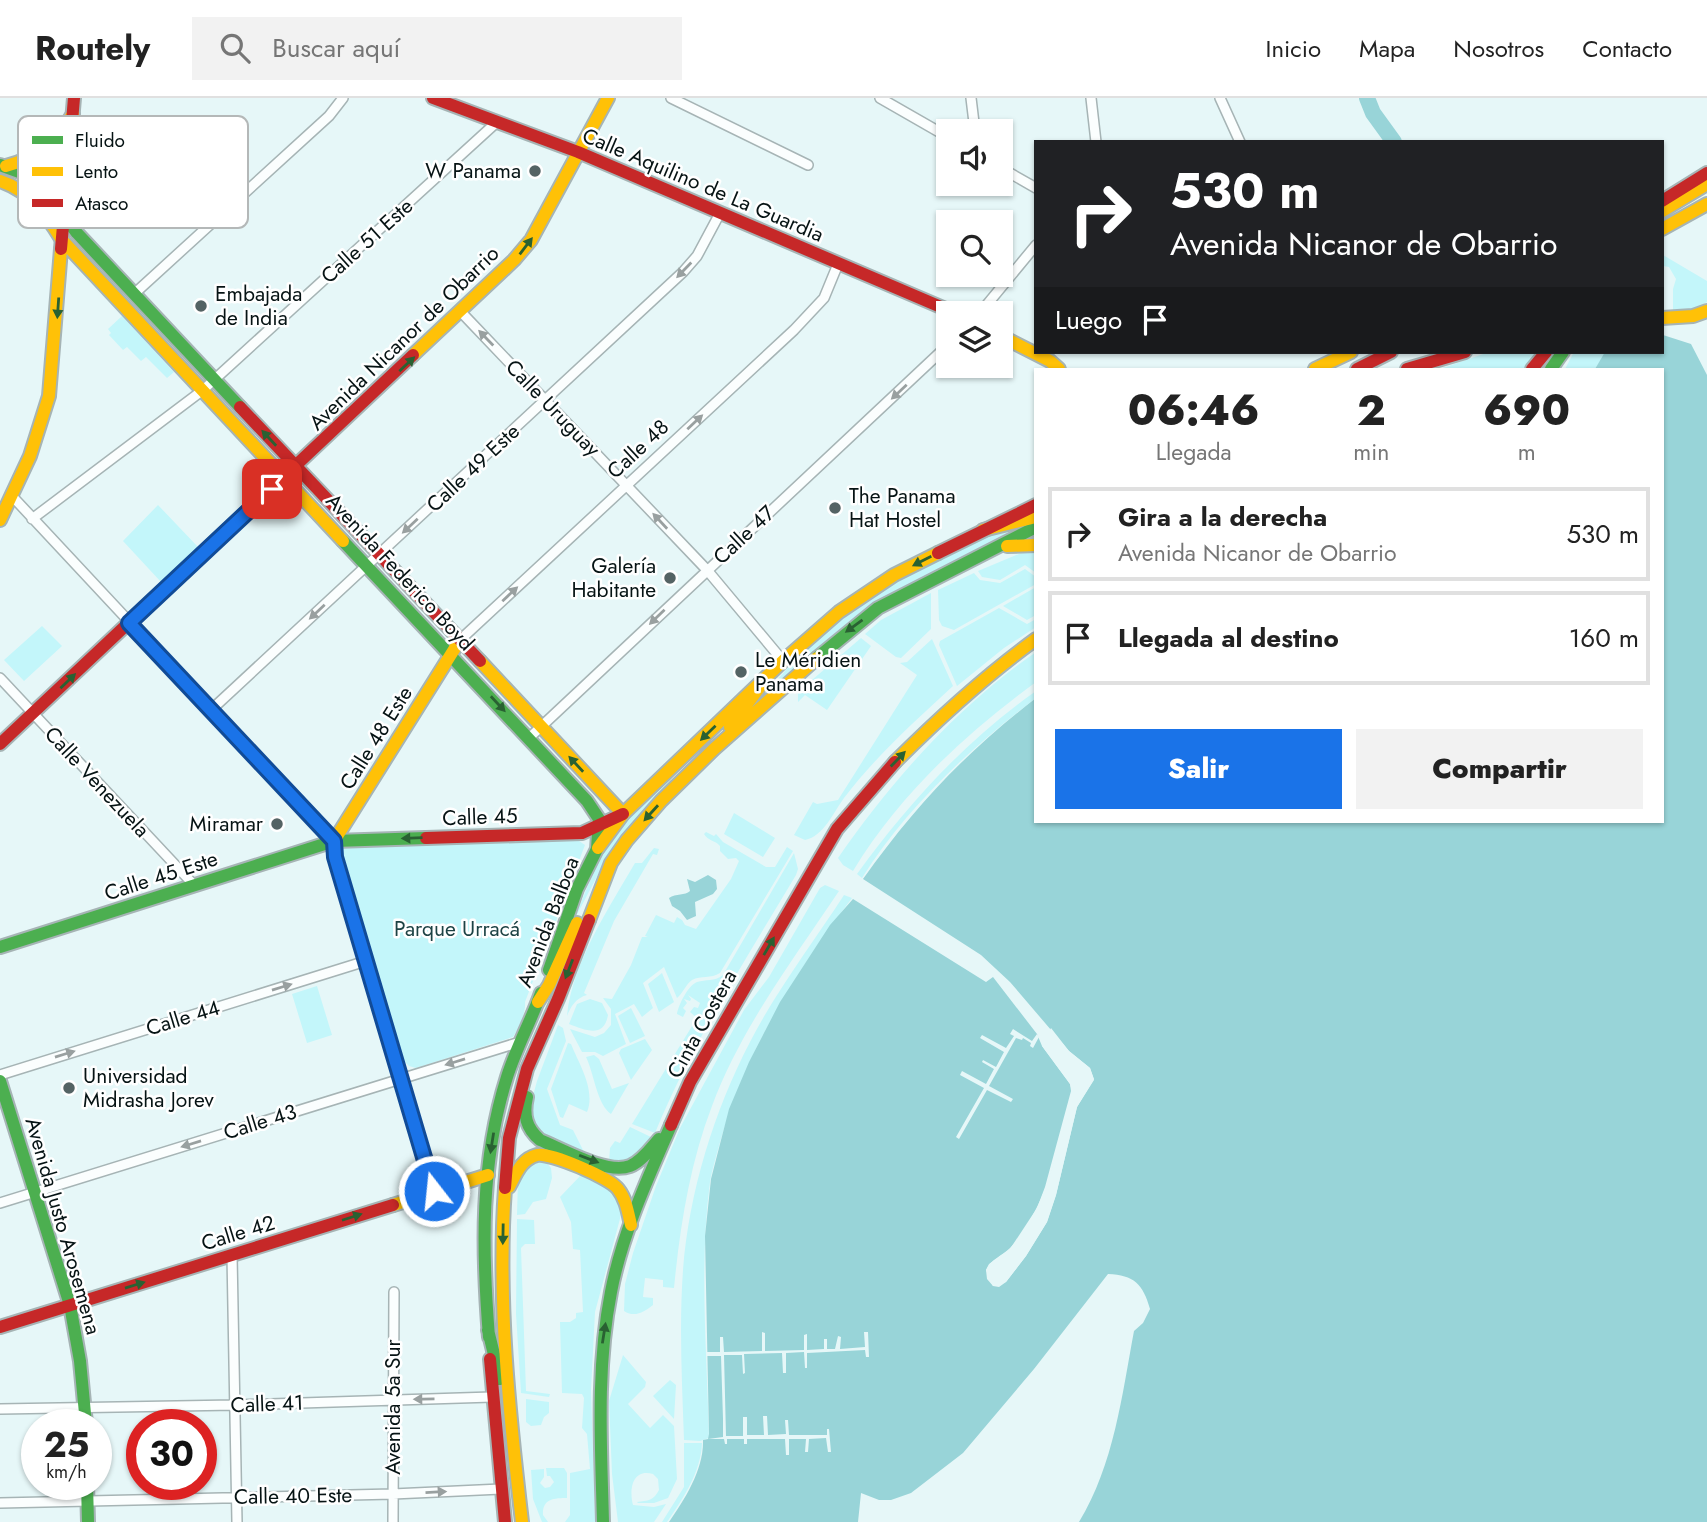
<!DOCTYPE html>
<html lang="es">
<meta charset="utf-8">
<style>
body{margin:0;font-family:Jost,sans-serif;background:#f2f2f2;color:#222;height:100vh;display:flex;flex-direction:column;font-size:26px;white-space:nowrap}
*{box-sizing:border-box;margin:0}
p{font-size:23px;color:#767676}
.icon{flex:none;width:38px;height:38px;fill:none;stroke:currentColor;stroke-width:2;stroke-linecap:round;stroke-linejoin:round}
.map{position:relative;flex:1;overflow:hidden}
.sheet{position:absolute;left:1034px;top:270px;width:630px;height:455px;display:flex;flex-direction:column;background:#fff;border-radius:0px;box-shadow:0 2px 5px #0004}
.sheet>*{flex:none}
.top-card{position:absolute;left:1034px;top:42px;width:630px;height:214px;border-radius:0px;box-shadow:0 2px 5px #0004;background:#202124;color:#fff;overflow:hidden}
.fabs{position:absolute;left:936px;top:21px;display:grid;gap:14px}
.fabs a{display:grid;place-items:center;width:77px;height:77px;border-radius:0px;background:#fff;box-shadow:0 2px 5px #0004;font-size:35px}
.speed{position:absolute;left:21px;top:1311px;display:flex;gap:14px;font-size:35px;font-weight:700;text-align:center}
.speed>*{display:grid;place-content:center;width:91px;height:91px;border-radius:50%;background:#fff;box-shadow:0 2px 5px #0004;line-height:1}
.speed small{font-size:18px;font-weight:400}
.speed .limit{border:10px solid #d22;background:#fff;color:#111}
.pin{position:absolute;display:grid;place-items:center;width:60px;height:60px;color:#fff;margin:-30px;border-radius:14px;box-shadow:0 4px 10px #0006}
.me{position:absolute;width:77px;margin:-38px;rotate:344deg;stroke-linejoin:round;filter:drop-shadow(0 0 5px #0008)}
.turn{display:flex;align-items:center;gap:24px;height:147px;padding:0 21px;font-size:32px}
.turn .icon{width:91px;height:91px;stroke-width:2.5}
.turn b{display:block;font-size:49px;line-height:60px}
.then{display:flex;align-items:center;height:66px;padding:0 21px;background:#0003;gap:14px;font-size:26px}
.eta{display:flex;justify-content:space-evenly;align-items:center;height:119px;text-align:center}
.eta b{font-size:42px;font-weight:800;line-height:49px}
.primary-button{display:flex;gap:14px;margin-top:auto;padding:14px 21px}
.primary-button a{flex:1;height:80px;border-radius:0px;background:#1a73e8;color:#fff;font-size:28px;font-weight:800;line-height:80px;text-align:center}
.primary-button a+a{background:#f2f2f2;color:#222}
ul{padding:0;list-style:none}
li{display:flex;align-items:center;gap:21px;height:94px;margin:0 14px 10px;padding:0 7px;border:4px solid #e0e0e0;border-radius:0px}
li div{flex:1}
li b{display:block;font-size:26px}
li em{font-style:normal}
header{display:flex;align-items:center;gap:42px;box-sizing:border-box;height:98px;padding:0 35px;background:#fff;border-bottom:2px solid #e0e0e0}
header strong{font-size:33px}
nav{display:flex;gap:38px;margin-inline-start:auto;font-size:24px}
.search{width:490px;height:63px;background:#f2f2f2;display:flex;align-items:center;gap:18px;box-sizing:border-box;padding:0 24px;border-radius:0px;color:#767676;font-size:26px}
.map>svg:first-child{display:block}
.green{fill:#c3f6fa}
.water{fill:#98d4d8}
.pier{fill:#e6f7f8}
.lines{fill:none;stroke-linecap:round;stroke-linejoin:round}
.river{stroke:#98d4d8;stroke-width:16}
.street-casing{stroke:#a6b4b5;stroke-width:12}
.fast-casing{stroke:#a6b4b5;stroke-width:16}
.slow-casing{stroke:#a6b4b5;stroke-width:16}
.jam-casing{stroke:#a6b4b5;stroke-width:16}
.street{stroke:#fbfefe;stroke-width:9}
.fast{stroke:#4caf50;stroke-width:12}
.slow{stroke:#ffc107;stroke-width:12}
.jam{stroke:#c62828;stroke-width:12}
.oneway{fill:#296132}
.oneway2{fill:#99a0a0}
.route-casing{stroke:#114b97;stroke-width:18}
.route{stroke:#1a73e8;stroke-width:12}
.poi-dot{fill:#546364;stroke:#fff;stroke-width:2.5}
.labels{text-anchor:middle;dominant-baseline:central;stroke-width:5;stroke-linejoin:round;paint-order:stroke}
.poi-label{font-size:21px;fill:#061314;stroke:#fff;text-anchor:start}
.street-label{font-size:21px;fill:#061314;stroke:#fff}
.park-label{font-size:21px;fill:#1d4345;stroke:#fff}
.key{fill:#fff;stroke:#b4b8b8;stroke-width:2}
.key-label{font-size:19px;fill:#061314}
</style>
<header>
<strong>Routely</strong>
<div class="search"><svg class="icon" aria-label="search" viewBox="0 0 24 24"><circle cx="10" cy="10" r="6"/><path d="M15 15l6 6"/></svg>Buscar aquí</div>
<nav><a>Inicio</a><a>Mapa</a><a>Nosotros</a><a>Contacto</a></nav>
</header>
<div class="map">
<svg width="1707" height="1424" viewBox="0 0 1707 1424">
<rect width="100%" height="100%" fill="#e6f7f8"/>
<path class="green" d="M1663 157 1707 183V204L1694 211 1673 214V191L1676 181 1669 169 1663 168Z
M122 218 174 274 167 280 146 259 141 263 127 249 123 252 109 237 111 235 108 231Z
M1489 254H1538L1524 271H1440Z
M1574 254H1606L1595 271H1565Z
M158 407 198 449 161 484 123 443Z
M1036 422 900 491 743 620 809 546 880 491 958 448Z
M1026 453 1036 454V475L1025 467 1000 482 982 479 978 473Z
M1025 471 1036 479V486L954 532 942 528 939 522 938 492 974 475 980 482 1000 485Z
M1036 489V517L1027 522 1003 508Z
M931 495V531L901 560 896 559 865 536 881 522Z
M999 510 1027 526 1036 521V529L1004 550 957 588 939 547 940 543Z
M42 528 62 548 24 583 4 562Z
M861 540 871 548 827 612 805 597 798 604V594Z
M932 541 953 588C915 623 876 658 844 700 833 715 824 738 805 742L794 737 813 704 817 706 838 702 917 577 900 565 907 564Z
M1036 554V584C965 636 899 697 853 773L843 767 838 760C892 682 958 608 1036 554Z
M1036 593V600C971 649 905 711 862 780L857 776C907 707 966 642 1036 593Z
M669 679 673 684 602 769 572 826 601 756 634 714Z
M734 715 775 740 763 759 724 736Z
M706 734 714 738 716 736 723 744 766 769H775L787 749 793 753 720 875C711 881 701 877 692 882 686 886 683 895 677 900L664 869 643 885 653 910 642 919 634 906 615 916 626 946 603 958 595 954H582L570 931 595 939 604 935 611 927V911L603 900 612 901 631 867 642 839H648L645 838 656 817 674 825 677 819 682 822 685 827 696 831 731 781 739 763 736 760 728 761 720 753V748C715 742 708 743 704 736Z
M422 740 579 743 585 747 525 904C526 915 519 930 513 939L416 970 409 968 404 963 339 752 340 748Z
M654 750 659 751 657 757 653 756 614 823 584 895 587 897C576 900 571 908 567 918 572 865 609 810 635 765H642Z
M794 755 798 771 796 777C746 861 692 945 655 1035L632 1026 697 920 690 914 694 909 698 910 700 905 688 897 691 901 690 903 684 901 687 905 683 910 686 913 683 919 677 916C678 909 687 888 697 884 706 881 714 884 723 877Z
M825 787 839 793C793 862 741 930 712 1008 690 1065 680 1128 674 1190L663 1189V1182L645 1180 643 1199 653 1200V1207C644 1214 635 1220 624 1213L625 1186 633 1155 656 1088 680 1030 744 912 769 879 820 790Z
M844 797 852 800C795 875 744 956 719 1048 716 1059 712 1072 710 1084 699 1168 707 1255 709 1340L700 1343 684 1342C682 1285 679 1228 683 1172 689 1094 714 1013 750 944 776 893 813 845 844 797Z
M662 875 674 904 659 914 648 886Z
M317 888 332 937 307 945 292 896Z
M590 901 602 905 608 917C604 941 585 932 569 926L577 906Z
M631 910 645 938 630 945 618 918Z
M558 927 563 930 566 943 547 991 560 1027 573 1032 584 1054 537 1033 530 1009 537 983Z
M645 941 652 952 631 982 619 955 621 951Z
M568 945 571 946C579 966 596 992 587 1014L569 1006 563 1020 560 1019 551 991Z
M594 957 599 961 612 991 629 985 611 1016C597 1007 594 975 586 959Z
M630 1029 651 1039 630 1064H609L610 1050 615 1043 620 1045Z
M545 1063 551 1070 552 1080 546 1101 533 1104 525 1116 517 1117 518 1081 526 1068Z
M581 1077 617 1096 621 1117 595 1214 591 1292 595 1424H565L570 1417V1375L590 1371 587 1336 582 1330 584 1300 582 1296 562 1295 560 1224H570L576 1220V1215L583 1214 580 1152 573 1151 571 1124 560 1099Z
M517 1121 534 1122 535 1146H525L521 1150 526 1293 550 1296 549 1299 521 1295 516 1216Z
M623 1257 646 1284 645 1289 628 1306 650 1330 663 1317 674 1328 677 1381 668 1400 654 1405H638L637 1404C648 1403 654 1402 659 1392L658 1381 653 1376C632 1370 629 1392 633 1407L654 1409 666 1406 654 1424H618L612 1376 609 1303Z
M670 1282 676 1287 674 1321 653 1298Z
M526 1301 549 1304V1315L544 1319 541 1327 531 1328 526 1324Z
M684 1345H702C701 1374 683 1401 667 1424H662L684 1389Z
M546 1370H564L567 1375V1400C554 1400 542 1401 543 1417L548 1424H542L533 1401 531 1372 544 1371V1379L540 1385 545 1390 550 1389 554 1384 550 1378H547Z"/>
<path class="water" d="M1663 237 1691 246 1707 277V1424H1079C1114 1367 1122 1297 1134 1233L1143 1225 1150 1211C1143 1186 1134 1177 1108 1176L1034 1271 963 1355 911 1395 891 1402H879L861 1395 858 1424H669C685 1401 704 1371 703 1342L708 1341 709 1336 705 1138 711 1081 729 1011 749 964 780 904 830 827 853 801 986 884 993 879 1037 936 1042 948 1070 986 1072 993 1070 1002C1060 1037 1052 1082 1035 1113 1028 1126 1020 1140 1010 1150 1002 1158 991 1161 986 1172L993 1188 1006 1184 1026 1158 1047 1124 1056 1097 1077 1009 1094 982 1090 970 1069 953 1010 884 981 857 863 781C916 707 964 656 1036 600V723H1662V271H1595L1605 254H1662Z
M708 777 716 782 717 791 713 796 695 804 696 818 687 822 680 813 672 808 669 800C676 795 685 798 690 793L687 781 695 784Z"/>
<path class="pier" d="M1051 930 1069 953 1090 970 1094 981 1077 1009 1056 1097 1047 1124 1026 1158 1006 1184 999 1189 993 1188 987 1181 986 1172 989 1166 1010 1151 1037 1110 1045 1089 1071 993 1070 986 1042 948 1044 944 1073 985 1075 993 1073 1003 1040 1111 1012 1154 991 1168V1179L995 1185 998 1186 1004 1181 1023 1156 1043 1122 1052 1096 1074 1008 1091 981 1088 973 1066 955 1049 934Z
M1013 931 1032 943 1037 936 1039 939 1033 950 1030 948 1031 945 1023 940 1022 942 1016 940 989 988 1013 1001 1011 1004 987 992 959 1041 956 1039 984 990 960 977 962 973 986 986 994 971 982 964 983 962 996 969 1004 954 980 940 982 937 1006 950 1014 938 1010 936Z
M762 1234 765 1235V1253L804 1252V1237L807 1236V1252L824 1251V1241H827V1251H835L838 1238 841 1239 840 1251 865 1249 864 1234H868L869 1259H866L865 1252 807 1255V1270H805L804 1254 786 1255V1275H783L782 1255 744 1256 745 1275 743 1276 742 1257H724L726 1338H743V1319H747V1337H764L763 1318H767L768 1337 786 1336 785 1322H788L789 1337H827V1331H829L831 1354H828L826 1340 809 1341 808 1354H805L806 1341H789V1357H786L785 1341H747V1346H744V1341H727V1346H725L724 1341H708L723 1339V1321L721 1258H707V1254H720V1239H723L724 1254 762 1253Z"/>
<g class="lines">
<path class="river" d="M1367 0 1373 15 1394 44"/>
<defs>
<path id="street" d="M671 0 808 67
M880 0 948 39
M971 0 975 33
M1091 0 1096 44
M1220 0 1240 44
M1001 70 1036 90
M134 196 329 18 343 0
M461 214 707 472 783 563
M980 215 1036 147
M12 398 334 743 336 759 434 1093
M32 421 203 292 498 23
M460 542 794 232 824 200 838 166
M0 580 194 787
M210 613 683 174 697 158 720 115
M529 640 948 247
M0 977 366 863
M0 1105 520 944
M232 1157 237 1424
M0 1311 235 1307 492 1299
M0 1405 393 1396 501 1391
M393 1424 394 1194"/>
<path id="fast" d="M0 67 25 76 45 93 77 135 240 309
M1551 271 1563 254
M343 443 587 703 599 721 597 751
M817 560 878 510 1036 429
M0 849 334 743 426 740
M549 872 577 791 597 751
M0 983 70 1207 80 1263 86 1326
M527 999C523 1017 526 1030 540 1042 562 1051 607 1077 630 1068 642 1063 651 1050 659 1041
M488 1232 500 1281
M489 1239C482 1151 480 1065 507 979 516 950 531 923 541 895
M87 1386 88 1424
M603 1424C601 1347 596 1270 611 1194 622 1136 648 1080 671 1027"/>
<path id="slow" d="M6 68C37 60 56 43 73 16
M0 83C30 93 46 116 62 142L343 443
M1662 113 1707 86
M1662 131 1707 106
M1662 220 1693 218 1707 213
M1001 238 1050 263 1059 271
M413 257 514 162 531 142 608 0
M1315 271 1351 254
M0 422 30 358 49 298 61 151
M983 432 1036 419
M1007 448 1036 447
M480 563 623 716
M730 629 770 575
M895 664C940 619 985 578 1036 541
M334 743 460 542
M598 750 623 716 783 563 839 514 894 477 938 455
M589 822 611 765 627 742 661 703 714 651 817 560
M538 904 549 887 577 825
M509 1089C516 1076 521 1061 537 1057 550 1054 610 1080 618 1091 626 1101 628 1114 631 1127
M505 1090C497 1201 509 1314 522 1424
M393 1107 488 1077"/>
<path id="jam" d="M433 0 578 54 955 215
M1662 103 1707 75
M61 151 74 0
M1357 271 1391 254
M1407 271 1465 254
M1532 271 1546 254
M240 309 480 563
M938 455 1036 407
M0 646 413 257
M426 740 582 735 623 716
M671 1027 690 984 837 731 895 664
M505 1090 509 1040 527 971 558 901 589 822
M0 1229 393 1107
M490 1261 505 1424"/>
</defs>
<use href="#street" class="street-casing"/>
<use href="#fast" class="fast-casing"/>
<use href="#slow" class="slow-casing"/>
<use href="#jam" class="jam-casing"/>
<use href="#street" class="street"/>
<use href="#fast" class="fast"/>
<use href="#slow" class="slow"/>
<use href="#jam" class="jam"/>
</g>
<defs><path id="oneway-solid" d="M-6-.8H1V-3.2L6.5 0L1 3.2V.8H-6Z" transform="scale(1.75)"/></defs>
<g class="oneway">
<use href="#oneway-solid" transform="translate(526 148) rotate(-53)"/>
<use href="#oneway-solid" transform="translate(58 210) rotate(94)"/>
<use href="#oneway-solid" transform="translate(407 266) rotate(-43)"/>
<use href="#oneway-solid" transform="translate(269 340) rotate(-133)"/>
<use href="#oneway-solid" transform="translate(922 463) rotate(153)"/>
<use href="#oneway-solid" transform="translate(854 528) rotate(144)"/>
<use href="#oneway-solid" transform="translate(68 583) rotate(-44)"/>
<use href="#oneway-solid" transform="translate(498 606) rotate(47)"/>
<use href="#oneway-solid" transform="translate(708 635) rotate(136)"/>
<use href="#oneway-solid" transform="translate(898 661) rotate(-46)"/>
<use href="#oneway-solid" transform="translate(576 666) rotate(-133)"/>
<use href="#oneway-solid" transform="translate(651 715) rotate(132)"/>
<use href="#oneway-solid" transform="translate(412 740) rotate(178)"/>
<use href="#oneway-solid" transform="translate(769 848) rotate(-60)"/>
<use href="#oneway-solid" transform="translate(569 871) rotate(111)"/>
<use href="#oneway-solid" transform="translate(492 1045) rotate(99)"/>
<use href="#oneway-solid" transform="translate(589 1061) rotate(21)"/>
<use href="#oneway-solid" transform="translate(352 1119) rotate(-18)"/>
<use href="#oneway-solid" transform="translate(503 1136) rotate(91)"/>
<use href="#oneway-solid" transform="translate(135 1187) rotate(-17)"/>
<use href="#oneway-solid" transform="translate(604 1235) rotate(-81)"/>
</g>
<g class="oneway2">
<use href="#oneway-solid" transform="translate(684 172) rotate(134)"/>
<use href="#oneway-solid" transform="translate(486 240) rotate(-134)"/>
<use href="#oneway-solid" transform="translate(899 294) rotate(137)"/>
<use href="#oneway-solid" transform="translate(695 324) rotate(-43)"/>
<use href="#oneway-solid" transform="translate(660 423) rotate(-133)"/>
<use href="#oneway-solid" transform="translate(410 428) rotate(137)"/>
<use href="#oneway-solid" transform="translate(510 496) rotate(-43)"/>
<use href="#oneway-solid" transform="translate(317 514) rotate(137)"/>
<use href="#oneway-solid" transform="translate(657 519) rotate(136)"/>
<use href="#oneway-solid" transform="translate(282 889) rotate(-17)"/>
<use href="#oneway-solid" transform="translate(65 956) rotate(-17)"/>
<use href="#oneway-solid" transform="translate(455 964) rotate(163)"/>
<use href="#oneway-solid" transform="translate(191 1046) rotate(163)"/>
<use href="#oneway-solid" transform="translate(424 1301) rotate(179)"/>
<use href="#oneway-solid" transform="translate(436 1394) rotate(-3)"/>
</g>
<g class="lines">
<defs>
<path id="route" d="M272 391 129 525 334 743 335 759 434 1093"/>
</defs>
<use href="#route" class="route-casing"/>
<use href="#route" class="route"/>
</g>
<g class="poi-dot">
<circle cx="535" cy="73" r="7"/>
<circle cx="201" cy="208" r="7"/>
<circle cx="835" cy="410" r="7"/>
<circle cx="670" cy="480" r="7"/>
<circle cx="741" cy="574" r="7"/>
<circle cx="277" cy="726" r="7"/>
<circle cx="69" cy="990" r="7"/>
</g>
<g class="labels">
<g class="poi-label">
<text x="521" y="73" text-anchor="end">W Panama</text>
<text x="215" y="196">Embajada<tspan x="215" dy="24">de India</tspan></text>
<text x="849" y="398">The Panama<tspan x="849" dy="24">Hat Hostel</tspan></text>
<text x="656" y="468" text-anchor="end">Galería<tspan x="656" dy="24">Habitante</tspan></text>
<text x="755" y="562">Le Méridien<tspan x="755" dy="24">Panama</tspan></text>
<text x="263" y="726" text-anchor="end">Miramar</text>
<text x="83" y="978">Universidad<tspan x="83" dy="24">Midrasha Jorev</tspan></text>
</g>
<g class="street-label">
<text transform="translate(703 87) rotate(23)">Calle Aquilino de La Guardia</text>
<text transform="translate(367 143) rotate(-42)">Calle 51 Este</text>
<text transform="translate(404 240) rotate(-44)">Avenida Nicanor de Obarrio</text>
<text transform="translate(553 310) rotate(46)">Calle Uruguay</text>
<text transform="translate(638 351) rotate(-43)">Calle 48</text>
<text transform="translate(473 370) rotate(-43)">Calle 49 Este</text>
<text transform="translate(744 437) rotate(-43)">Calle 47</text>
<text transform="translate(400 474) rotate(47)">Avenida Federico Boyd</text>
<text transform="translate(376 640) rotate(-58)">Calle 48 Este</text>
<text transform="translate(97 684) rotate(47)">Calle Venezuela</text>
<text transform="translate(480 719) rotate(-2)">Calle 45</text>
<text transform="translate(161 778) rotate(-18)">Calle 45 Este</text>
<text transform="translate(548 824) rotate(-69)">Avenida Balboa</text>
<text transform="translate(183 920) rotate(-17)">Calle 44</text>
<text transform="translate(702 926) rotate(-61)">Cinta Costera</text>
<text transform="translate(260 1024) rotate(-17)">Calle 43</text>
<text transform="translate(63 1128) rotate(74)">Avenida Justo Arosemena</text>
<text transform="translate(238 1135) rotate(-17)">Calle 42</text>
<text transform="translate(267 1306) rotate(-2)">Calle 41</text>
<text transform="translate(393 1309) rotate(-90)">Avenida 5a Sur</text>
<text transform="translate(293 1398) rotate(-1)">Calle 40 Este</text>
</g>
<g class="park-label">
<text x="457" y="831">Parque Urracá</text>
</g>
</g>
<rect x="18" y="18" width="230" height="112" rx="10" class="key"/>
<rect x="32" y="38" width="31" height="8" fill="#4caf50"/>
<rect x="32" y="69" width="31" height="9" fill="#ffc107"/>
<rect x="32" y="101" width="31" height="8" fill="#c62828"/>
<g class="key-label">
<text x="75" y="49">Fluido</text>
<text x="75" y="80">Lento</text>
<text x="75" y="112">Atasco</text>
</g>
</svg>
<div class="fabs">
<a><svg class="icon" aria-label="sound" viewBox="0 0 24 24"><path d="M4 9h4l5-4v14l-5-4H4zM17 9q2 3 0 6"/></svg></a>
<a><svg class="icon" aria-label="search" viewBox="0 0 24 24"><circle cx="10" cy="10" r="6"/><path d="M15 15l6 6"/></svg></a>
<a><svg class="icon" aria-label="layers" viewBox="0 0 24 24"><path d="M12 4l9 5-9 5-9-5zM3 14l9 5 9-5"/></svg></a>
</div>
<div class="speed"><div>25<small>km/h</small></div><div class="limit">30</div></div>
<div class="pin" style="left:272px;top:391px;background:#d93025"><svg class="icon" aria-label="arrive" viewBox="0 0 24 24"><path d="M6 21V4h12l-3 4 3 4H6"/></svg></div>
<svg class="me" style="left:434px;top:1093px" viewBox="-20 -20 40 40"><circle r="17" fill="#1a73e8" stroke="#fff" stroke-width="3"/><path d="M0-11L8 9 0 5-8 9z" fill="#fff"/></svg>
<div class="top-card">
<div class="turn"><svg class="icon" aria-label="right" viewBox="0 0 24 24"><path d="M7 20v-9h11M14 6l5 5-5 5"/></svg><div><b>530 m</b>Avenida Nicanor de Obarrio</div></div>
<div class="then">Luego<svg class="icon" aria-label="arrive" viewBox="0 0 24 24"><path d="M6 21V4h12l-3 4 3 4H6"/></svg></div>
</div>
<section class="sheet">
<div class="eta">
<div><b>06:46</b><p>Llegada</p></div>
<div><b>2</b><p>min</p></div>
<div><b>690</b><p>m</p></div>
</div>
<ul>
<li><svg class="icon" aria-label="right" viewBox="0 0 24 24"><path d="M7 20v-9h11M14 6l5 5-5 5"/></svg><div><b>Gira a la derecha</b><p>Avenida Nicanor de Obarrio</p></div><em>530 m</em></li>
<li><svg class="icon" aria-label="arrive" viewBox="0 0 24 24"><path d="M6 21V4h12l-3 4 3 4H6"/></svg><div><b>Llegada al destino</b></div><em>160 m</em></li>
</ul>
<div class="primary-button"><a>Salir</a><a>Compartir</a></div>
</section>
</div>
